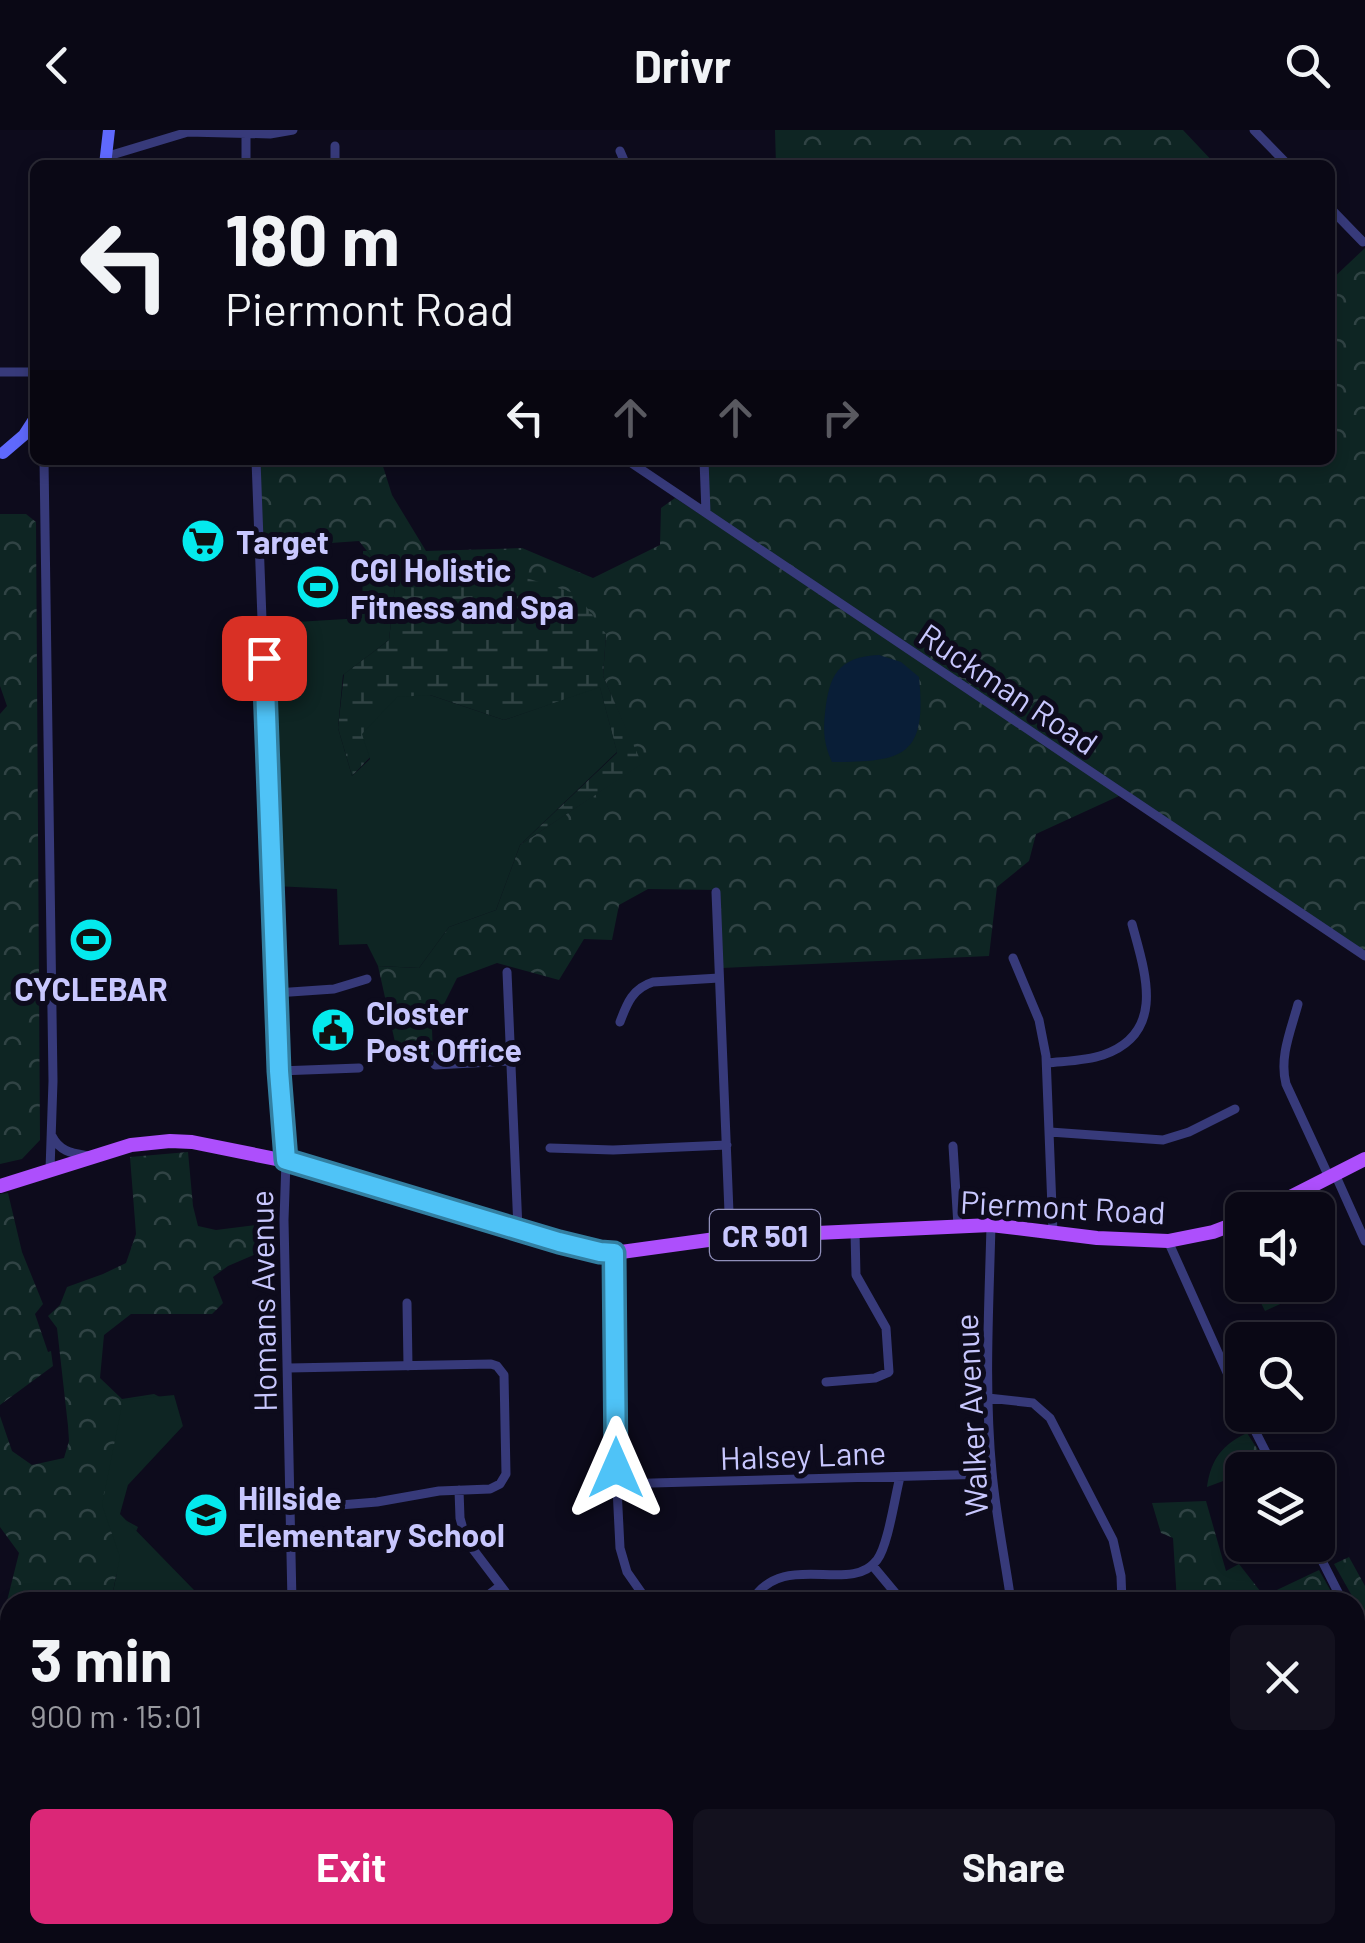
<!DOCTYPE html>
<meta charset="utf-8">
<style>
body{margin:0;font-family:Barlow,sans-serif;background:#13111e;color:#f1f3f6;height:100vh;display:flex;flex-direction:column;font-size:38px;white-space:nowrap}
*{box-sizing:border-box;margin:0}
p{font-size:32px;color:#999aa0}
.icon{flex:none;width:55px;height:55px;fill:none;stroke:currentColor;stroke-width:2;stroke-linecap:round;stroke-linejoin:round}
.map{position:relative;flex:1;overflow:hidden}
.sheet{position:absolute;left:0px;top:1462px;width:1365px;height:352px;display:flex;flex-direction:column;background:#0a0815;border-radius:30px 30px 0 0;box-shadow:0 5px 15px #0003,0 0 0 2px #2a2934}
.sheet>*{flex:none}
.top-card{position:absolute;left:30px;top:30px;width:1305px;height:305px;border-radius:15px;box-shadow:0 5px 15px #0003,0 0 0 2px #2a2934;background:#0a0815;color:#f1f3f6;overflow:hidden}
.controls{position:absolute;left:1225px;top:1062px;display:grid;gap:20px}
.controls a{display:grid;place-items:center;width:110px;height:110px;border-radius:15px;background:#0a0815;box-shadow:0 5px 15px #0003,0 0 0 2px #2a2934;font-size:50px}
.pin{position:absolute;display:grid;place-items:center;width:85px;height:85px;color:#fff;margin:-42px;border-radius:20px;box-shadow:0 5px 15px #0006}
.me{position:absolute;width:110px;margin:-55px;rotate:0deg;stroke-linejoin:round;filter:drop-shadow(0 0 8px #0008)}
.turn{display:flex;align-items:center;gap:35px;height:210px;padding:0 30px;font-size:45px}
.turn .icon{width:130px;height:130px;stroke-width:2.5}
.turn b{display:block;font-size:70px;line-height:85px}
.lanes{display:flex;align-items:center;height:95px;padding:0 30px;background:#0003;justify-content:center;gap:50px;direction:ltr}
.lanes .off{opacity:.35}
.round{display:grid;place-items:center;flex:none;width:105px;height:105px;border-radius:15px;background:#13111e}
.headline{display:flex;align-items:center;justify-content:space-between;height:170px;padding:0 30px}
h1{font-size:60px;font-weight:700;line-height:75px}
.cta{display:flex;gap:20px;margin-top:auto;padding:20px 30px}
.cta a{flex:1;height:115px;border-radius:15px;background:#db2777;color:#fff;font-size:40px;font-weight:700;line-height:115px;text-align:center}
.cta a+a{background:#13111e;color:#f1f3f6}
header{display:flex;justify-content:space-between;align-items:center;height:130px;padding:0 30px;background:#0a0815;font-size:45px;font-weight:700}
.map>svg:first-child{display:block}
.forest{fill:url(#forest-crowns)}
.wetland{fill:url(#wetland-marsh)}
.park{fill:#0e2523}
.water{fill:#091e37}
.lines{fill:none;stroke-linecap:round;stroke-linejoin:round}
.street{stroke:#373a7a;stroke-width:9}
.secondary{stroke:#5f69fd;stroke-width:12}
.primary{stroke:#ad4ffc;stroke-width:14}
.route-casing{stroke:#337fa1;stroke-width:25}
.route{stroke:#4fc3f7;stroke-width:18}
.labels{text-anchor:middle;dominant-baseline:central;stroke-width:10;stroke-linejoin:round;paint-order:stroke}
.shield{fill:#0d0b1c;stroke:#908fba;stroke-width:2.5}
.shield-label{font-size:30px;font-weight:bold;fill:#c8c7fe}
.poi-label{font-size:32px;font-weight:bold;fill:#c8c7fe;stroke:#0d0b1c;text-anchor:start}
.street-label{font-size:32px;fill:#c8c7fe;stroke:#0d0b1c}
</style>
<header><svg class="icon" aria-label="back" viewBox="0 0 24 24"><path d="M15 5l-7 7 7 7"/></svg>Drivr<svg class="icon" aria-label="search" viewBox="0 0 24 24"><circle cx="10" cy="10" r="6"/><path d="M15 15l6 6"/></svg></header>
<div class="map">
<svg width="1365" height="1813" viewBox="0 0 1365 1813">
<defs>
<pattern id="forest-crowns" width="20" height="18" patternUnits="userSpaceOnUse" patternTransform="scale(2.5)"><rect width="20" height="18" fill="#0e2523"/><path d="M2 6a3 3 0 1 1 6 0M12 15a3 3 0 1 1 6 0" fill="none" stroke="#304344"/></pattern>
<pattern id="wetland-marsh" width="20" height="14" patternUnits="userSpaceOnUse" patternTransform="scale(2.5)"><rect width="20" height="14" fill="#0e2523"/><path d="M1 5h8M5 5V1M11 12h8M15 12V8" fill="none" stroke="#304344"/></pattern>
</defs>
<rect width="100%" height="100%" fill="#0d0b1c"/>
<path class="forest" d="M775 0H1183L1216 35H776Z
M1365 118V824L1121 665 1036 704 1029 731 997 757 989 826 722 838 720 760 648 759 619 775 612 810 584 809 559 850 497 833 457 848 432 898 433 929 399 930 378 836 419 838 449 797 496 780 520 715 641 634 603 546 606 504 501 440 395 456 359 411 260 418 256 330H381L392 365 426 421 522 418 593 448 660 415 661 378 675 368 704 387V330H1330V151Z
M0 384H26L36 392 40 1010 22 1029 0 1034V584L7 576 0 556Z
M188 1022 193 1076 198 1096 216 1100 263 1094 260 1115H277L228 1136 213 1147 223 1173 212 1184H131L104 1205 100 1248 122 1269 154 1264 168 1271 150 1298 114 1384 138 1397 116 1446 111 1472H10V1613L0 1610V1500L10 1486 6 1475 19 1423 0 1397V1286L12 1321 32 1335 64 1328 69 1311 68 1296 57 1198 48 1186 60 1175 67 1157 103 1144 126 1133 136 1104 130 1027Z
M8 1063 22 1122 43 1174 35 1184 48 1222 51 1221 53 1236 0 1275V1064Z
M1247 1303 1267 1334 1251 1340H1242V1344L1207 1357C1211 1329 1222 1315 1247 1303Z
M1206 1371 1226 1441 1239 1434 1264 1466 1319 1440 1337 1472H1177L1173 1408 1161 1403 1152 1373Z
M1349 1427 1365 1456V1489L1334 1434Z
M1365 1770V1805L1353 1813H1286L1287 1805H1355V1780Z"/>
<path class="wetland" d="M501 440 577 464 606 504 603 546 642 634 520 715 617 623 600 558 504 590 430 565 352 646 338 598 344 544 389 510 395 456Z"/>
<path class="park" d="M363 421H367L395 456 389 510 343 545 338 598 352 646 370 629 362 604 397 567 430 565 504 590 600 557 617 622 520 715 496 780 449 797 419 838 378 836 367 814 339 815 337 759 273 756 262 494 362 488Z
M1285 1157 1291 1169 1265 1181 1259 1169Z
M174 1265 183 1296 128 1355 120 1384 195 1461 235 1472H111L120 1427 102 1375 123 1270Z"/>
<path class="water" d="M879 525 901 532 919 547C927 626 904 632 832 632 824 615 823 602 825 583 829 545 838 527 879 525Z"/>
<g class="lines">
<path class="street" d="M1254 0 1288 35
M246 4V35
M335 16V35
M620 21 626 35
M105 27 188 2 270 4 293 0
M1330 78 1363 112
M0 242H35
M44 330 53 951 50 1040
M256 330 279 941 286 1031 284 1090 292 1472
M627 330 1365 826
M704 330 706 382
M716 762 730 1107
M1013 828 1039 890 1046 926 1053 1103
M507 842 518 1099
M276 863 334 859 367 849
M1298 874C1291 900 1279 927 1286 954L1329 1047
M620 892C627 873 633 858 653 852L719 848
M1047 933C1065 931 1085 931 1103 925 1167 903 1145 842 1132 794
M435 935 510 931
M279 941 359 938
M1050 1002 1163 1010 1189 1002 1235 979
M52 1006C60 1022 72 1023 89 1026
M953 1016 958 1096
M550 1018 613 1020 727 1015
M1335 1044 1365 1111
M991 1095C989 1177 984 1260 992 1342 996 1386 1005 1429 1011 1472
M1168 1111 1242 1276
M614 1123 616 1338 620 1418 627 1442 648 1472
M407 1173 408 1236
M289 1238 491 1234 497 1236 504 1245 506 1344 500 1354 490 1359 439 1361 377 1372 291 1379
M826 1252 875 1248 889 1242 886 1198 856 1145 855 1102
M988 1268 1033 1273 1050 1288 1113 1410 1121 1446 1122 1472
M1247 1285 1275 1340
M616 1354 992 1344
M459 1360 460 1388 466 1410 513 1472
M1314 1415 1343 1472
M872 1435 897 1465
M479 1472 500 1456
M751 1472C783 1418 850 1466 877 1430 888 1416 895 1366 900 1347
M1355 1496 1365 1516
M1355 1556 1365 1550
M0 1690 10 1689
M409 1805V1813
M515 1805V1813
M622 1805V1813
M1120 1805 1151 1813
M28 1813 32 1805
M294 1813V1805
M737 1813 775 1805
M951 1813 955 1805
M1056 1813 1057 1805"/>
<path class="secondary" d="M105 35 109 0
M3 323 24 305 35 288"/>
<path class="primary" d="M0 1056 131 1015 170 1011 192 1012 286 1031 559 1112 601 1122 614 1123 730 1107 991 1095 1097 1108 1168 1111 1213 1102 1242 1091
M1265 1080 1365 1029"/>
</g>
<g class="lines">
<defs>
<path id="route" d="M264 528 279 941 286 1030 559 1112 600 1122 614 1123 616 1338"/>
</defs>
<use href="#route" class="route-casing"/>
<use href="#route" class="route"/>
</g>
<defs>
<symbol id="supermarket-disc" viewBox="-11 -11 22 22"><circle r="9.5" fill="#04eaed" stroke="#0d0b1c"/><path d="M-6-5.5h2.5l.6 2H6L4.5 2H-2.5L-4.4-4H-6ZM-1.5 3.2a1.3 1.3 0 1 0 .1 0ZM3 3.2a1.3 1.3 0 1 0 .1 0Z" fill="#111"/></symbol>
<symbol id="stadium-disc" viewBox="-11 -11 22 22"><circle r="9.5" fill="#04eaed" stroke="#0d0b1c"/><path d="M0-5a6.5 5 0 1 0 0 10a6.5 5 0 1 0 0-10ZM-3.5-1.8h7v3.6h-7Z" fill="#111"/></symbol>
<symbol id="civic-disc" viewBox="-11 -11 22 22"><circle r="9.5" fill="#04eaed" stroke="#0d0b1c"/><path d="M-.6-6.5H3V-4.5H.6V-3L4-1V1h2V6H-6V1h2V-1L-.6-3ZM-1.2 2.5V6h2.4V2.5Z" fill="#111"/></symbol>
<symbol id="school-disc" viewBox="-11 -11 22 22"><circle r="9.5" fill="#04eaed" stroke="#0d0b1c"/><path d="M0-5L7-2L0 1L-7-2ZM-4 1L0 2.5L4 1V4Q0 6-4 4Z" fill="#111"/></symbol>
</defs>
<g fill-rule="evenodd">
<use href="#supermarket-disc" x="178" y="386" width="50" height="50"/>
<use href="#stadium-disc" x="293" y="432" width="50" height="50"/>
<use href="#stadium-disc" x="66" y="785" width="50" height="50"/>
<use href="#civic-disc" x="308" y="875" width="50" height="50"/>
<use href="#school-disc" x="181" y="1360" width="50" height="50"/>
</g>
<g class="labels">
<rect class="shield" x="710" y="1080" width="110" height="50" rx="8"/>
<g class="shield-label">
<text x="765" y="1105">CR 501</text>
</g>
<g class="poi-label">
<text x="236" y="411">Target</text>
<text x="350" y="439">CGI Holistic<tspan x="350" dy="37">Fitness and Spa</tspan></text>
<text x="91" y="858" text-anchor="middle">CYCLEBAR</text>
<text x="366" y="882">Closter<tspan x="366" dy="37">Post Office</tspan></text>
<text x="238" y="1367">Hillside<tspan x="238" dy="37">Elementary School</tspan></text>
</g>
<g class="street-label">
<text transform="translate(1009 558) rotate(34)">Ruckman Road</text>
<text transform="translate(1063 1076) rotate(3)">Piermont Road</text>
<text transform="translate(262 1171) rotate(-91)">Homans Avenue</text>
<text transform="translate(970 1285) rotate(-93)">Walker Avenue</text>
<text transform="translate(803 1324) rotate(-2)">Halsey Lane</text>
</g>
</g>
</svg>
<div class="controls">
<a><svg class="icon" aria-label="sound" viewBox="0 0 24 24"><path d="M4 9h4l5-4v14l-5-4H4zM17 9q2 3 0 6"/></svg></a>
<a><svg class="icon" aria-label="search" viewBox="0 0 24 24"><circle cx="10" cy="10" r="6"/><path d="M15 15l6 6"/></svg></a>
<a><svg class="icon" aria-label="layers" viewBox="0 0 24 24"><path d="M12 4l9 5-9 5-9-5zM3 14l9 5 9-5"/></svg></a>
</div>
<div class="pin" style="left:264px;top:528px;background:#d93025"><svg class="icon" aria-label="arrive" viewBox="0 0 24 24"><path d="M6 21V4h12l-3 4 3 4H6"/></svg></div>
<svg class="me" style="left:616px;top:1338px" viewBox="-20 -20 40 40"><path d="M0-17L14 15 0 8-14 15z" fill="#4fc3f7" stroke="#fff" stroke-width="4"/></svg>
<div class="top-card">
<div class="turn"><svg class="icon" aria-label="left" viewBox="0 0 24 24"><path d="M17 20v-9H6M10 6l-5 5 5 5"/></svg><div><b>180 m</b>Piermont Road</div></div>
<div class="lanes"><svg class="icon" aria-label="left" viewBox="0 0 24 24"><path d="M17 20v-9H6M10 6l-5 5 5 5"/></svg><svg class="icon off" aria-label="ahead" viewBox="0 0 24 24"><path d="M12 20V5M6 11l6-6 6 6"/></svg><svg class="icon off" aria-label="ahead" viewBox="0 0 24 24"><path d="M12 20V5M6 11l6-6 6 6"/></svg><svg class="icon off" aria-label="right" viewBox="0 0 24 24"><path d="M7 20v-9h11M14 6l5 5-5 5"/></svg></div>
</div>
<section class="sheet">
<div class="headline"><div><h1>3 min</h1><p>900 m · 15:01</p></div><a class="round"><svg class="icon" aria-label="close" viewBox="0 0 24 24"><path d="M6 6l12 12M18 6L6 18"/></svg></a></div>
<div class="cta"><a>Exit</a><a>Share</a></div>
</section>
</div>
